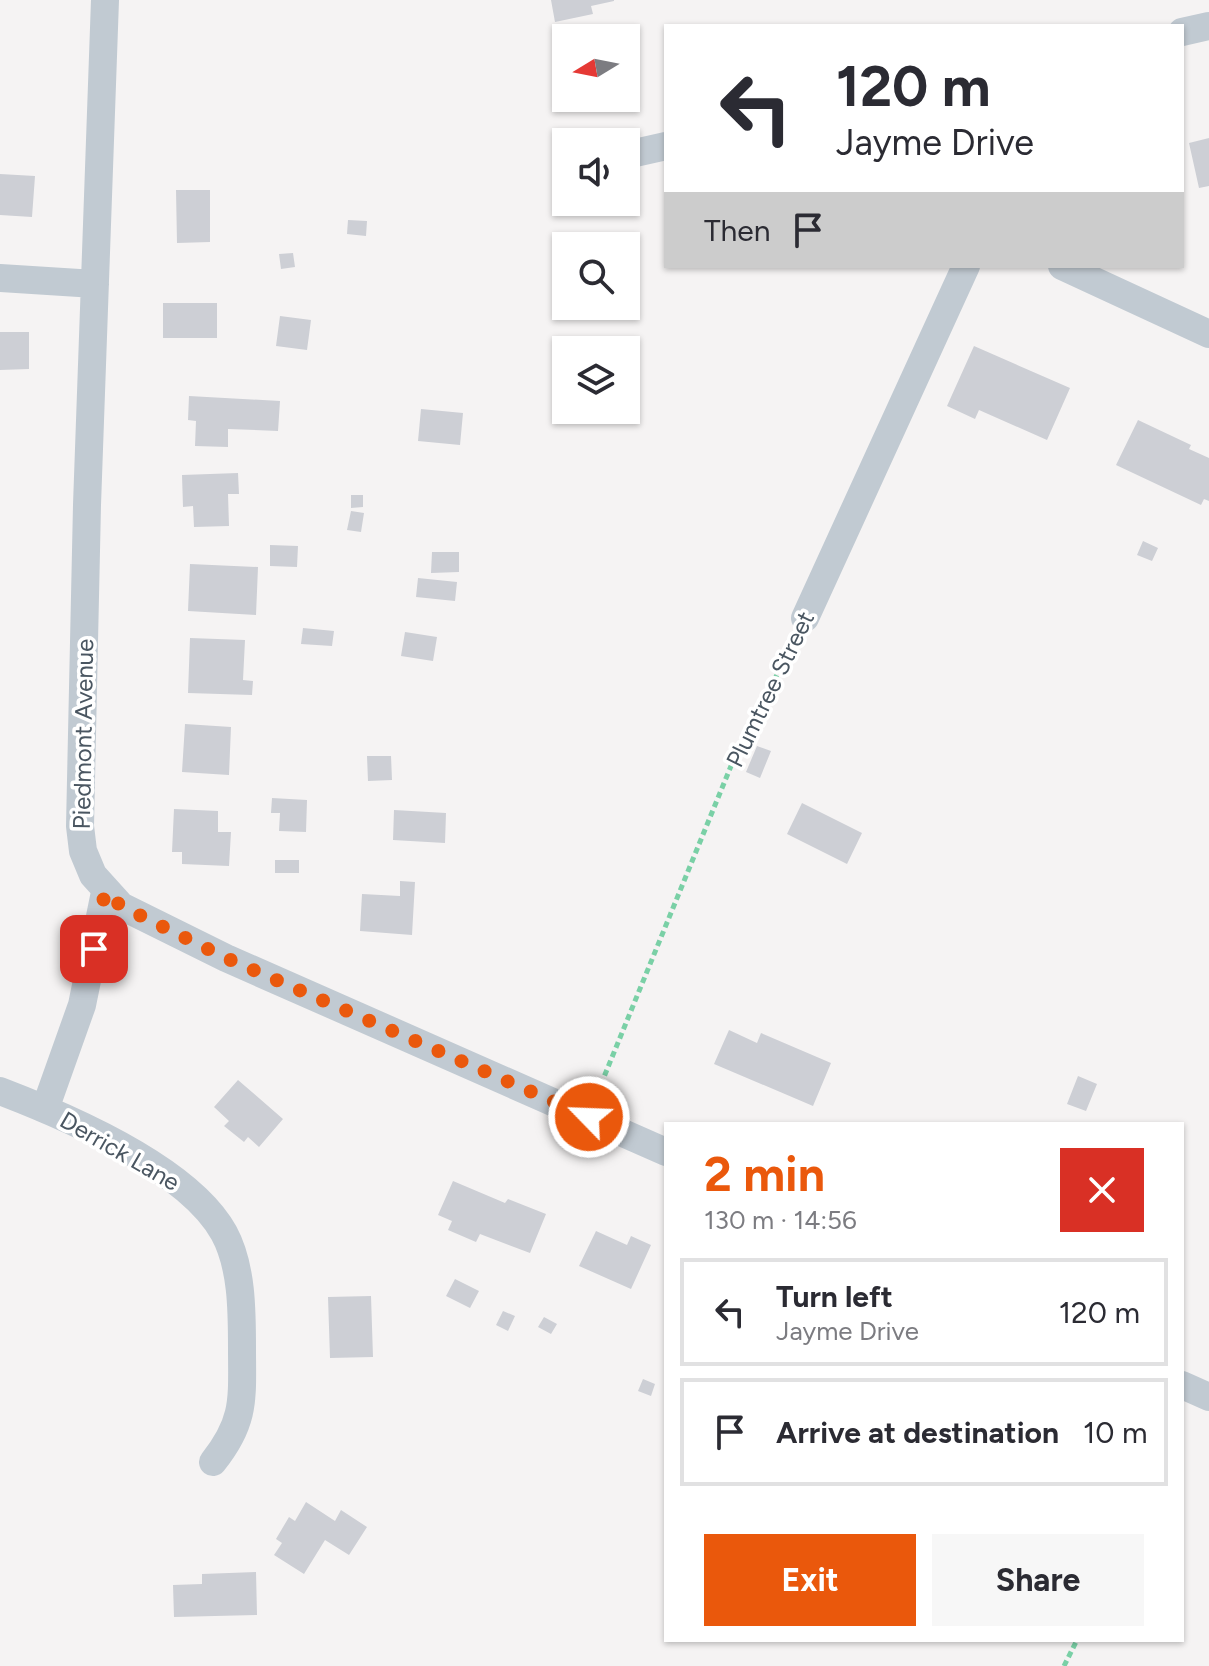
<!DOCTYPE html>
<meta charset="utf-8">
<style>
body{margin:0;font-family:Figtree,sans-serif;background:#f7f7f7;color:#2b2b33;height:100vh;display:flex;flex-direction:column;font-size:30px;white-space:nowrap}
*{box-sizing:border-box;margin:0}
p{font-size:26px;color:#7c7c81}
.icon{flex:none;width:44px;height:44px;fill:none;stroke:currentColor;stroke-width:2;stroke-linecap:round;stroke-linejoin:round}
.map{position:relative;flex:1;overflow:hidden}
.details{position:absolute;left:664px;top:1122px;width:520px;height:520px;display:flex;flex-direction:column;background:#fff;border-radius:0px;box-shadow:0 2px 6px #0004}
.details>*{flex:none}
.top-card{position:absolute;left:664px;top:24px;width:520px;height:244px;border-radius:0px;box-shadow:0 2px 6px #0004;background:#fff;color:#2b2b33;overflow:hidden}
.needle{width:52px;rotate:260deg}
.buttons{position:absolute;left:552px;top:24px;display:grid;gap:16px}
.buttons a{display:grid;place-items:center;width:88px;height:88px;border-radius:0px;background:#fff;box-shadow:0 2px 6px #0004;font-size:40px}
.pin{position:absolute;display:grid;place-items:center;width:68px;height:68px;color:#fff;margin:-34px;border-radius:16px;box-shadow:0 4px 12px #0006}
.me{position:absolute;width:88px;margin:-44px;rotate:294deg;stroke-linejoin:round;filter:drop-shadow(0 0 6px #0008)}
.turn{display:flex;align-items:center;gap:28px;height:168px;padding:0 40px;font-size:36px}
.turn .icon{width:104px;height:104px;stroke-width:2.5}
.turn b{display:block;font-size:56px;line-height:68px}
.then{display:flex;align-items:center;height:76px;padding:0 40px;background:#0003;gap:16px;font-size:30px}
.round{display:grid;place-items:center;flex:none;width:84px;height:84px;border-radius:0px;background:#f7f7f7}
.headline{display:flex;align-items:center;justify-content:space-between;height:136px;padding:0 40px}
h1{font-size:48px;font-weight:700;line-height:60px;color:#ea580c}
.action{display:flex;gap:16px;margin-top:auto;padding:16px 40px}
.action a{flex:1;height:92px;border-radius:0px;background:#ea580c;color:#fff;font-size:32px;font-weight:700;line-height:92px;text-align:center}
.action a+a{background:#f7f7f7;color:#2b2b33}
ul{padding:0;list-style:none}
li{display:flex;align-items:center;gap:24px;height:108px;margin:0 16px 12px;padding:0 24px;border:4px solid #e1e1e2;border-radius:0px}
li div{flex:1}
li b{display:block;font-size:30px}
li em{font-style:normal}
.map>svg:first-child{display:block}
.building{fill:#cdcfd5}
.lines{fill:none;stroke-linecap:round;stroke-linejoin:round}
.path{stroke:#7ad0a6;stroke-width:5;stroke-dasharray:6 4;stroke-linecap:butt}
.minor{stroke:#c1cad2;stroke-width:28}
.route{stroke:#ea580c;stroke-width:14;stroke-dasharray:0 25.2}
.labels{text-anchor:middle;dominant-baseline:central;stroke-width:7;stroke-linejoin:round;paint-order:stroke}
.street-label{font-size:24px;fill:#4a5661;stroke:#fff}
</style>
<div class="map">
<svg width="1209" height="1666" viewBox="0 0 1209 1666">
<rect width="100%" height="100%" fill="#f5f3f3"/>
<path class="building" d="M551 0H614V1L591 6 593 14 555 22Z
M1209 138V186L1199 188 1189 143Z
M0 174 35 176 32 217 0 215Z
M176 190H210V242L177 243Z
M348 220 367 221 366 236 347 234Z
M293 253 295 267 281 269 279 254Z
M163 303H217V338H163Z
M280 316 311 320 307 350 276 346Z
M0 332H29V369L0 370Z
M974 346 1070 388 1047 440 979 410 975 419 947 406Z
M189 396 280 401 278 431 228 429V447L195 446 196 421 188 420Z
M421 409 463 413 460 445 418 441Z
M1138 420 1191 445 1189 449 1209 458V501L1204 499 1201 505 1116 465Z
M238 473 239 494H228L229 526 194 527 193 506 183 507 182 475Z
M351 495H363V507L351 508Z
M351 511 364 513 361 532 347 530Z
M1143 541 1158 548 1152 561 1137 555Z
M270 545 298 546 297 567 270 566Z
M432 552H459V572L431 573Z
M190 564 258 567 256 615 188 611Z
M418 578 457 582 455 601 416 597Z
M303 628 334 631 332 646 301 644Z
M405 632 437 637 433 661 401 656Z
M190 638 245 640 243 680 253 681 252 695 188 693Z
M185 724 231 727 229 775 182 772Z
M757 746 771 751 760 778 746 772Z
M367 756H391L392 780 368 781Z
M272 798 307 800 306 832 279 831 280 813H271Z
M802 803 862 833 847 864 787 834Z
M174 809 218 811V832H231L229 866 182 864V852H172Z
M394 810 446 813 445 843 393 840Z
M275 860H299V873H275Z
M400 881 415 882 412 935 360 931 362 894 400 896Z
M729 1030 757 1043 761 1033 831 1063 813 1106 714 1064Z
M1078 1076 1097 1084 1086 1111 1067 1104Z
M238 1080 283 1119 259 1147 248 1137 244 1142 224 1126 229 1121 214 1107Z
M453 1181 505 1203 508 1199 546 1214 530 1253 480 1234 476 1242 448 1230 452 1221 438 1215Z
M596 1231 627 1245 631 1236 651 1245 631 1289 579 1266Z
M455 1279 479 1291 470 1308 446 1296Z
M371 1296 373 1357 330 1358 328 1297Z
M503 1311 515 1316 508 1331 496 1325Z
M544 1317 557 1324 551 1334 538 1327Z
M643 1379 655 1384 651 1396 638 1391Z
M306 1502 335 1521 341 1510 367 1527 349 1555 325 1540 304 1574 274 1555 282 1543 276 1539 289 1517 295 1521Z
M256 1572 257 1615 174 1617 173 1585 202 1584V1574Z"/>
<g class="lines">
<path class="path" d="M597 1094 731 766 794 641
M1064 1666 1077 1640"/>
<path class="minor" d="M105 0 87 505 80 826 83 851 93 875 121 906 226 958 666 1152
M1182 32 1209 26
M626 155 666 146
M1062 266 1209 334
M0 278 95 284
M805 618 966 266
M0 1091C68 1117 189 1169 224 1233 242 1266 242 1311 242 1348 242 1398 246 1421 213 1462
M45 1109 82 1005 105 892
M1182 1385 1209 1397"/>
</g>
<g class="lines">
<path class="route" d="M94 949 105 892 121 906 226 958 589 1117"/>
</g>
<g class="labels">
<g class="street-label">
<text transform="translate(770 689) rotate(-64)">Plumtree Street</text>
<text transform="translate(83 734) rotate(-89)">Piedmont Avenue</text>
<text transform="translate(120 1151) rotate(30)">Derrick Lane</text>
</g>
</g>
</svg>
<div class="buttons">
<a><svg class="needle" viewBox="-14 -14 28 28"><path d="M0-13l5 13h-10z" fill="#e53935"/><path d="M0 13l5-13h-10z" fill="#7c7c81"/></svg></a>
<a><svg class="icon" aria-label="sound" viewBox="0 0 24 24"><path d="M4 9h4l5-4v14l-5-4H4zM17 9q2 3 0 6"/></svg></a>
<a><svg class="icon" aria-label="search" viewBox="0 0 24 24"><circle cx="10" cy="10" r="6"/><path d="M15 15l6 6"/></svg></a>
<a><svg class="icon" aria-label="layers" viewBox="0 0 24 24"><path d="M12 4l9 5-9 5-9-5zM3 14l9 5 9-5"/></svg></a>
</div>
<div class="pin" style="left:94px;top:949px;background:#d93025"><svg class="icon" aria-label="arrive" viewBox="0 0 24 24"><path d="M6 21V4h12l-3 4 3 4H6"/></svg></div>
<svg class="me" style="left:589px;top:1117px" viewBox="-20 -20 40 40"><circle r="17" fill="#ea580c" stroke="#fff" stroke-width="3"/><path d="M0-11L8 9 0 5-8 9z" fill="#fff"/></svg>
<div class="top-card">
<div class="turn"><svg class="icon" aria-label="left" viewBox="0 0 24 24"><path d="M17 20v-9H6M10 6l-5 5 5 5"/></svg><div><b>120 m</b>Jayme Drive</div></div>
<div class="then">Then<svg class="icon" aria-label="arrive" viewBox="0 0 24 24"><path d="M6 21V4h12l-3 4 3 4H6"/></svg></div>
</div>
<section class="details">
<div class="headline"><div><h1>2 min</h1><p>130 m · 14:56</p></div><a class="round" style="background:#d93025;color:#fff"><svg class="icon" aria-label="close" viewBox="0 0 24 24"><path d="M6 6l12 12M18 6L6 18"/></svg></a></div>
<ul>
<li><svg class="icon" aria-label="left" viewBox="0 0 24 24"><path d="M17 20v-9H6M10 6l-5 5 5 5"/></svg><div><b>Turn left</b><p>Jayme Drive</p></div><em>120 m</em></li>
<li><svg class="icon" aria-label="arrive" viewBox="0 0 24 24"><path d="M6 21V4h12l-3 4 3 4H6"/></svg><div><b>Arrive at destination</b></div><em>10 m</em></li>
</ul>
<div class="action"><a>Exit</a><a>Share</a></div>
</section>
</div>
